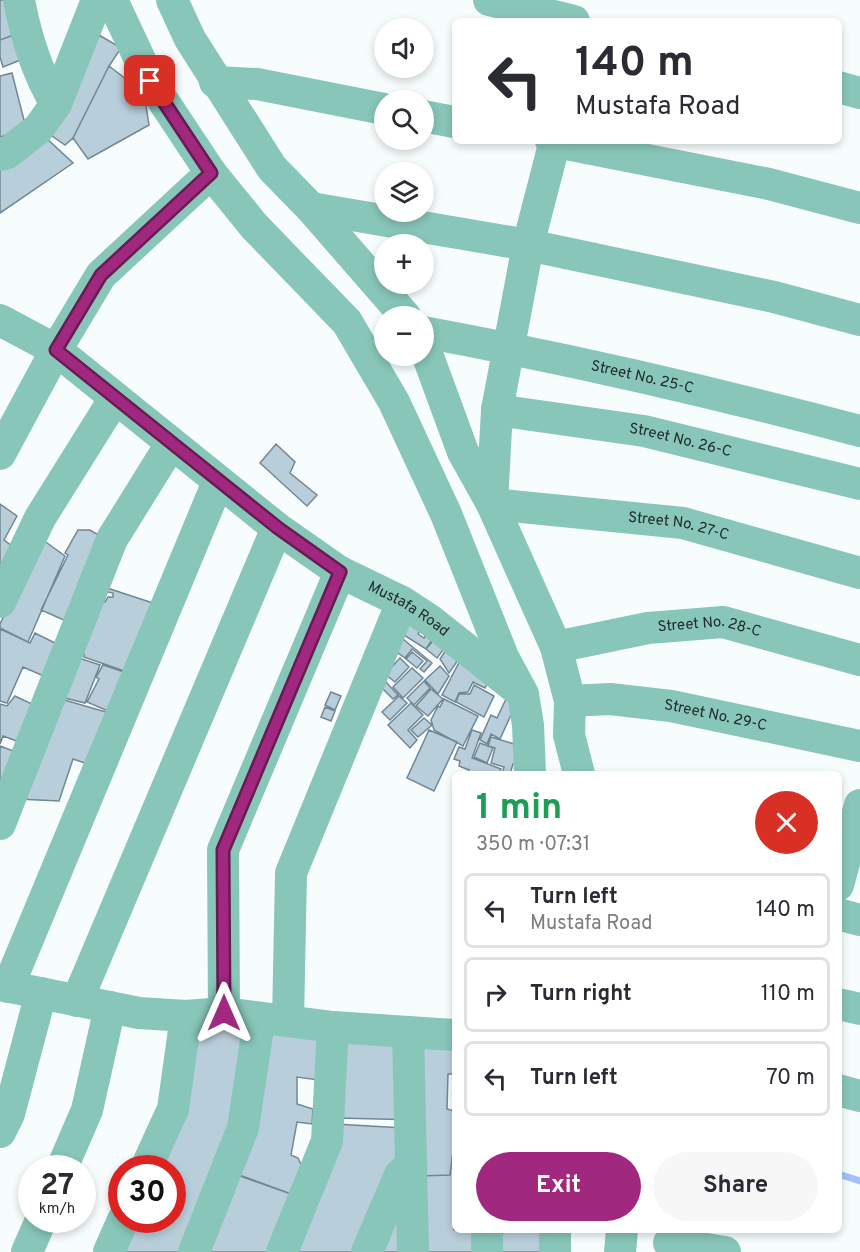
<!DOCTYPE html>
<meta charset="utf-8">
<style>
body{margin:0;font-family:Overpass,sans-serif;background:#f7f7f7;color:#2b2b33;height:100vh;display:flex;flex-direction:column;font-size:22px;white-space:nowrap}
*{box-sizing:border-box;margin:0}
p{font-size:20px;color:#7c7c81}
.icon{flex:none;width:33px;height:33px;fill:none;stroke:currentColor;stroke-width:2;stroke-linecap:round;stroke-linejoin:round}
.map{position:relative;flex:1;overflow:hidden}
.panel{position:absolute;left:452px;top:771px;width:390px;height:462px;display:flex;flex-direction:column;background:#fff;border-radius:9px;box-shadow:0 3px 9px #0003}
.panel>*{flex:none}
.guide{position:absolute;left:452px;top:18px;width:390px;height:126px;border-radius:9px;box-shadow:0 3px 9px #0003;background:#fff;color:#2b2b33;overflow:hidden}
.fabs{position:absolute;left:374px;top:18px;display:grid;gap:12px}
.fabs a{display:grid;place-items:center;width:60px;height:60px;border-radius:50%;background:#fff;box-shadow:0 3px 9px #0003;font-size:30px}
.speed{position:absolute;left:18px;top:1155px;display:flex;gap:12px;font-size:30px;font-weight:700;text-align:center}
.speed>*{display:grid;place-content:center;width:78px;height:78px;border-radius:50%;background:#fff;box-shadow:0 3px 9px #0003;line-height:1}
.speed small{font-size:15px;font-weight:400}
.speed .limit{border:9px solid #d22;background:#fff;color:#111}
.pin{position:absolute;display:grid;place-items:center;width:51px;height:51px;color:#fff;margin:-26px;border-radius:12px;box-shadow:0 3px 9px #0006}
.me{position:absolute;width:66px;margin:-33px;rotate:0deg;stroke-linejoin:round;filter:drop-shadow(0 0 4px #0008)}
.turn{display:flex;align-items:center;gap:21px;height:126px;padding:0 24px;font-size:27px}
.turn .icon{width:78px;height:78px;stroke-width:2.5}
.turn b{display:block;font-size:42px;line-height:51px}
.round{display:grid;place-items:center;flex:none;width:63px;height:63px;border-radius:32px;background:#f7f7f7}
.overview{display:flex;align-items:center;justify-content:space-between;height:102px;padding:0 24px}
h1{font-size:36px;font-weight:700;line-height:45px;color:#1e9e55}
.primary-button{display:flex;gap:12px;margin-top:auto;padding:12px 24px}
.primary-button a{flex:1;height:69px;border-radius:36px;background:#a1287f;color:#fff;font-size:24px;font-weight:700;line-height:69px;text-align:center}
.primary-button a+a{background:#f7f7f7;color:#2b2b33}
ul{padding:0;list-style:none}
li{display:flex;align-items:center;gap:18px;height:75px;margin:0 12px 9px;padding:0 12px;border:3px solid #e1e1e2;border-radius:9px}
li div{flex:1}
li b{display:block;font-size:22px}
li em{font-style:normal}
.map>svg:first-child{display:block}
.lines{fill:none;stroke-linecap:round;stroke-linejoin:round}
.stream{stroke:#a1c2fa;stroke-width:7}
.building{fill:#b9cedb;stroke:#738793;stroke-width:1.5}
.minor{stroke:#88c6b9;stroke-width:32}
.route-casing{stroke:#691a53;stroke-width:15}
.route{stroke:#a1287f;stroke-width:10}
.labels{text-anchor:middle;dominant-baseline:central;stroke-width:5;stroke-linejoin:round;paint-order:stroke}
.street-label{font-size:15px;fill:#202b2c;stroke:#f7fdfd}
</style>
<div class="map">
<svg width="860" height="1252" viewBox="0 0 860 1252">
<rect width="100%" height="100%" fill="#f7fdfd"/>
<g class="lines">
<path class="stream" d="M838 1174 860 1181"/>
</g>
<path class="building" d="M0 0H11L16 34 0 40Z
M16 34 23 59 3 67 0 57V40Z
M99 35 121 48 109 66 73 138 65 145 45 131Z
M109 66 144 93 149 125 88 159 73 138Z
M12 73 26 128 0 137V76Z
M45 137 73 163 0 213V170Z
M276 444 295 462 290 473 317 495 307 506 260 463Z
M0 504 17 516 4 540 28 558 0 573Z
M78 530H90L114 544 75 625 41 610 68 555 65 553Z
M43 540 65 556 28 642 0 628V624L32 557Z
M101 586 159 605 130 673 84 657V654L78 651 92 600 105 602 108 597H113V593L108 592Z
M409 615 423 624 418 634 424 638 429 630 435 635 426 649 399 632Z
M0 629 30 643 35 633 57 644 55 681 23 667 7 703 0 701Z
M439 634 449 642 437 658 426 649Z
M403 639 432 663 424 672 420 669 427 661 412 649 405 658 394 650Z
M452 641 465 650 449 673 440 659Z
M412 652 423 661 417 668 406 659Z
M73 656 100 665 85 703 53 695Z
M462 657 493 673 485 688 473 682 468 692 459 693 455 702 442 695Z
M400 658 409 667 395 682 385 674Z
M103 665 127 673 108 711 87 702 99 679 96 677Z
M440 666 449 676 438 694 425 680Z
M412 668 423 678 403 698 393 687Z
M382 678 398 695 393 699 377 683Z
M424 681 430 688 414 705 407 698Z
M474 685 494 696 484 717 456 702 459 694H470Z
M431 689 443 699 428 716 416 706Z
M331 692 341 696 335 710 325 705Z
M15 696 38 707 22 743 3 736 0 744V704L7 706Z
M399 696 407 703 390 720 382 712Z
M54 697 106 712 97 767 73 759 59 801 18 799Z
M444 699 478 716 463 746 434 730 431 720 438 706 440 707Z
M506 699 516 704 500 739 491 734 487 744 480 740 491 715 497 718Z
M411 703 423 715 408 730 417 740 410 748 388 725Z
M325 707 335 711 331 721 321 717Z
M424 718 432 725 418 737 411 730Z
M429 730 457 742 434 791 407 778Z
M472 730 481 733 472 758 501 769 499 774H467L469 770 459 766 460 761 454 759 459 747 465 749Z
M491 737 524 747 519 766 513 764 510 774 503 771 504 767 491 763 495 748 488 746Z
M480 743 493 748 487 763 474 757Z
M0 746 21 754 0 809Z
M185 1021 258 1028 191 1252H116L130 1220H172V1168H152Z
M261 1029 328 1040 326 1081 297 1077V1104L313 1109 312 1124 297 1122 291 1155 298 1158 304 1171 302 1198 240 1176Z
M338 1040 401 1042 420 1120 337 1118Z
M416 1041 454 1044V1074H448L447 1109 454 1111V1143L450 1175 419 1176Z
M335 1124 404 1128 402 1149 358 1252H285Z
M454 1143V1230H485L487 1252H418L419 1176 450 1175Z
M231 1172 302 1198 277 1252H200Z
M393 1207 406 1252H372Z
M487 1230H555V1252H487Z"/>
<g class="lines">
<g class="minor">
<path d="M19 0C26 37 36 71 56 104"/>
<path d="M112 0 150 81 211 173 254 226 347 322 394 402 446 514 503 657 523 694 528 725 530 774"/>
<path d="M172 0 190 39 272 168 311 208 405 316"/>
<path d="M489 0 574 21"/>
<path d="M215 82 257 84 384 109"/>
<path d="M838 87 860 93"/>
<path d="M423 116 454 122"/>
<path d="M551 141 769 184 860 208"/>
<path d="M0 155 7 153 38 129 56 104 97 0"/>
<path d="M311 208 528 245 774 297 860 320"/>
<path id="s1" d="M0 320 56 350 277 528 340 572 402 602 431 621 513 686"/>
<path id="s2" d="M423 332C570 359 716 393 860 431"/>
<path d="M423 343 463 452 492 504 556 647 570 701 569 735 579 774"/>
<path id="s3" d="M497 410 644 431 860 484"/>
<path d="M0 454 56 350 101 275 211 173"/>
<path d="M492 503 497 410 528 245 555 141"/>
<path id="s4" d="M492 504 683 523 860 573"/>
<path d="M0 602 40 518 115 398"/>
<path id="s5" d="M556 647 648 628 723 622 860 660"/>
<path id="s6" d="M570 701 610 699 671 706 860 746"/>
<path d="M0 824 112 539 171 444"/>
<path d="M838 885 860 805"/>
<path d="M838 914 860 920"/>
<path d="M0 985 139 1013 186 1016 224 1013 333 1027 454 1035"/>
<path d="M8 987 218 482"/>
<path d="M77 1001 277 528"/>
<path d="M838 1004 860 1009"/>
<path d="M224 1013 223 850 340 572"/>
<path d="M288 1021 291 873 402 602"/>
<path d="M408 1032 413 1252"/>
<path d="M838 1090 860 1096"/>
<path d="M0 1132 9 1114 41 993"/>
<path d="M62 1168 87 1110 110 1007"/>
<path d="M146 1168 173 1109 186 1016"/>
<path d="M487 1230V1252"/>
<path d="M669 1243 725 1252"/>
<path d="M27 1252 41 1220"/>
<path d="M109 1252 123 1220"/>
<path d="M194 1252 243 1128 258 1028V1019"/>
<path d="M282 1252 327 1141 333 1027"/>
<path d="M367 1252 400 1175 411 1164"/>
<path d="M555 1252V1230"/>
<path d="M620 1252 622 1230"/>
</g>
</g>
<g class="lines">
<defs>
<path id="route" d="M150 81 211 173 101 275 56 350 278 528 340 572 223 850 224 1013"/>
</defs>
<use href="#route" class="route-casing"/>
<use href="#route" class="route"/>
</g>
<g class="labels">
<g class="street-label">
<text stroke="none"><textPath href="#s2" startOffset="224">Street No. 25-C</textPath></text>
<text stroke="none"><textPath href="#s3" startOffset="186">Street No. 26-C</textPath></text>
<text stroke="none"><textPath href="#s4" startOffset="188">Street No. 27-C</textPath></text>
<text stroke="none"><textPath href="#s1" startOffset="502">Mustafa Road</textPath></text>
<text stroke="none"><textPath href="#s5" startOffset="156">Street No. 28-C</textPath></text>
<text stroke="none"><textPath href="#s6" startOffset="147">Street No. 29-C</textPath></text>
</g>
</g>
</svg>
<div class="fabs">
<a><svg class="icon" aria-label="sound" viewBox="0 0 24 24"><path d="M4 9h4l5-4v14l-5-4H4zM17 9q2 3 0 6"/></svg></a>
<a><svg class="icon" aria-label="search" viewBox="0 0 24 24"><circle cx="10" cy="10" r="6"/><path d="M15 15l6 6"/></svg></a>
<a><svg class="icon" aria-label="layers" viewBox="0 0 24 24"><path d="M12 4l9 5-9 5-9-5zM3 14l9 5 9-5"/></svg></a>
<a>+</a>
<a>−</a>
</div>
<div class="speed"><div>27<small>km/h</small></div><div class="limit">30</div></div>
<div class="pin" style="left:150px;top:81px;background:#d93025"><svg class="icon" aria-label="arrive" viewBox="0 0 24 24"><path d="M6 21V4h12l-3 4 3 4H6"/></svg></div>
<svg class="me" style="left:224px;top:1013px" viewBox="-20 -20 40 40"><path d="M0-17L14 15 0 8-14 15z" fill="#a1287f" stroke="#fff" stroke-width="4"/></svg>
<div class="guide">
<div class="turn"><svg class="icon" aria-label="left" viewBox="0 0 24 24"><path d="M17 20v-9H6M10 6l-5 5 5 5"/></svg><div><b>140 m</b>Mustafa Road</div></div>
</div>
<section class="panel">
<div class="overview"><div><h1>1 min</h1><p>350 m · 07:31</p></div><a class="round" style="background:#d93025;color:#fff"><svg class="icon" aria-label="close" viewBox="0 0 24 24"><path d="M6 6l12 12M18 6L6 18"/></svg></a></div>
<ul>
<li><svg class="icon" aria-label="left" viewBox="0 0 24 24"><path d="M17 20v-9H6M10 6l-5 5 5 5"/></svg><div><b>Turn left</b><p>Mustafa Road</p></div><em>140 m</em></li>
<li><svg class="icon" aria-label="right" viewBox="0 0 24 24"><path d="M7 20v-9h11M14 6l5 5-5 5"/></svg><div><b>Turn right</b></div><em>110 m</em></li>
<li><svg class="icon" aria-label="left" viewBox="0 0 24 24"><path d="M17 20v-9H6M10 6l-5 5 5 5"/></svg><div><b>Turn left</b></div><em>70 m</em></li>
</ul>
<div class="primary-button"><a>Exit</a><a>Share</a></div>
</section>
</div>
